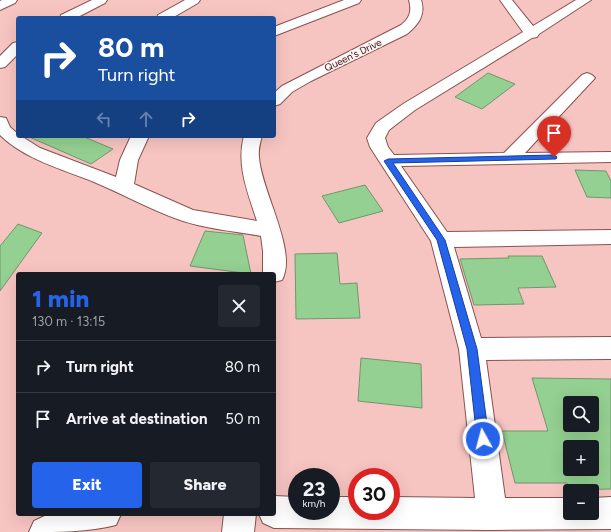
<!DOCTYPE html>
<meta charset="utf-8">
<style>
body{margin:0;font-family:Figtree,sans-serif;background:#242831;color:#f1f3f6;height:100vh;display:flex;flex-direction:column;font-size:15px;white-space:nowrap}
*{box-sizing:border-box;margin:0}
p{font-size:13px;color:#9ea1a6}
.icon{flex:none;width:22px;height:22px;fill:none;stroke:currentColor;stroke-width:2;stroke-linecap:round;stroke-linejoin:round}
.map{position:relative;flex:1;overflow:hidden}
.drawer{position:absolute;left:16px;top:272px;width:260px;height:244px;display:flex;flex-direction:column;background:#171b24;border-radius:4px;box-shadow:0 4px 16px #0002}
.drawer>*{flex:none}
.top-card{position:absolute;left:16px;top:16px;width:260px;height:122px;border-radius:4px;box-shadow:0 4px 16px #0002;background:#1a4fa0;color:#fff;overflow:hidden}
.tools{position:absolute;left:563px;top:396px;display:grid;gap:8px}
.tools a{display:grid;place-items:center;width:36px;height:36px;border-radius:4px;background:#171b24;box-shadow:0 4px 16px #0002;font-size:20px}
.speed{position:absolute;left:288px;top:468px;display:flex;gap:8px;font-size:20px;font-weight:700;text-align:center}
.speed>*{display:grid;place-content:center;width:52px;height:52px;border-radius:50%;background:#171b24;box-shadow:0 4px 16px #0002;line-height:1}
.speed small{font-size:10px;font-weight:400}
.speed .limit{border:6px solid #d22;background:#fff;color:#111}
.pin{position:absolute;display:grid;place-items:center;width:34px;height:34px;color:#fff;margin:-41px -17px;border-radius:50% 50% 50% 0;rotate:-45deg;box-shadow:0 0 4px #0007}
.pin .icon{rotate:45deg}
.me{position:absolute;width:44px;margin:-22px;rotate:353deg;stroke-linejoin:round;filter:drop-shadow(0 0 3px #0008)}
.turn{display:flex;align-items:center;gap:14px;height:84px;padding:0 16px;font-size:18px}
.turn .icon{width:52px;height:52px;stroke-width:2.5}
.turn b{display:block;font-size:28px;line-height:34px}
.lanes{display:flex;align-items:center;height:38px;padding:0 16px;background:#0003;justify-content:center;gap:20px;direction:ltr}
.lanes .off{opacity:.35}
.round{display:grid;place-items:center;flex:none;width:42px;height:42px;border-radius:4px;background:#242831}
.overview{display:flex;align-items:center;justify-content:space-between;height:68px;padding:0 16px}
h1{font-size:24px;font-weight:800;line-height:30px;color:#2563eb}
.cta{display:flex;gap:8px;margin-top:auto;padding:8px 16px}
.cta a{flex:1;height:46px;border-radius:4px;background:#2563eb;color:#fff;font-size:16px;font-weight:800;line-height:46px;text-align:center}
.cta a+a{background:#242831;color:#f1f3f6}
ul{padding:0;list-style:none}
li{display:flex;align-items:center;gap:12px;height:52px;padding:0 16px;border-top:1px solid #363941}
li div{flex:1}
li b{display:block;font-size:15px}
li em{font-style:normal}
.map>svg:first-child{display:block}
.building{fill:#94d091;stroke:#70966e;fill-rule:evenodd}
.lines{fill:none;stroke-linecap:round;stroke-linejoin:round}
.minor-casing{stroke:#88524f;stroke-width:2}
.minor{fill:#fff;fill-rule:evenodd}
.route{fill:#2563eb;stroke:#184099}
.labels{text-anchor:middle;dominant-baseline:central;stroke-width:3;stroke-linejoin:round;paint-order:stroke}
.far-street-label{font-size:10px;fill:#392120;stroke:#fef0ef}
</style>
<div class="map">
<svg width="611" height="532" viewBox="0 0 611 532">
<rect width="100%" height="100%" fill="#f7c5c1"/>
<path class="building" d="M488 73 515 84 482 109 455 97Z
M27 136H82L113 149 91 164Z
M575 170 606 171 611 181V198L587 197Z
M365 185 383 211 339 223 322 196Z
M18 224 42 233 0 291V246Z
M205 231 243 235 251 274 190 266Z
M337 253 340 284 357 283 360 318 296 319 295 254Z
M508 256H542L556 287 518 288 524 304 474 305 460 259 509 258Z
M361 358 421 364 422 408 358 401Z
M532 378 611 379V489L569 490 567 483H515L502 431H548ZM570 403H592V425H570ZM570 447H592V469H570Z"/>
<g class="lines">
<defs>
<path id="minor" d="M2 0H17L15 3 0 10V1Z
M92 0H107L105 3 76 18H60L61 15Z
M185 0H200L198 3 172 18H157L158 15Z
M344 0H361L359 3 274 36V27Z
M409 0H421C426 15 418 25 407 34L311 81 292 92 280 104 274 106V93L282 86 401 25C410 18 412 11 409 0Z
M500 0H512L533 26 576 0H591L539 34 537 37 532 38 415 110 389 130 385 138 388 147 394 155 504 153 582 75 587 73 592 75 595 78 525 153 611 152V162L401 166 447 232 611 230V244L454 247 481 338 611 337V359L486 360 505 498H570V513H592V498L611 497V529L492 530 274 528 263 523 259 514H274V496L297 497V511H331V497H357V511H391V497L475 498 459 349 431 241 370 147 367 138 376 123 403 104 523 32Z
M18 42V54L5 67 0 68V56L13 43Z
M0 117 6 118 10 127 18 134V136H21L40 148 116 177 120 160 131 136H149L138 160 134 184 193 210 257 221C248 193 236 165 244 136H262C260 143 258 150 259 157 261 191 298 251 282 280L274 282V274H263V251L261 236C234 231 206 229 180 220 151 210 123 194 94 182 62 169 26 160 0 135Z
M49 514H121L116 525C89 532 58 532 29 532L34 521Z
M224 514H256L254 532H222Z"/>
</defs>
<use href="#minor" class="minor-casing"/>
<use href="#minor" class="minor"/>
</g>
<path class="route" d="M554 155 557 157 556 159 393 163 445 240 477 349 489 439 487 443 483 445 479 443 477 439 467 349 437 240 384 161 388 159Z"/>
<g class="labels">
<g class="far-street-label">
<text transform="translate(353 55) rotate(-26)">Queen's Drive</text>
</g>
</g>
</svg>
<div class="tools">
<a><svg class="icon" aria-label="search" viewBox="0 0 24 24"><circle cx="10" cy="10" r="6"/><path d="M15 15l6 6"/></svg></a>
<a>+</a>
<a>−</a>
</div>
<div class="speed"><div>23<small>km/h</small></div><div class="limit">30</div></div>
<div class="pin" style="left:554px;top:157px;background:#d93025"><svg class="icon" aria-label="arrive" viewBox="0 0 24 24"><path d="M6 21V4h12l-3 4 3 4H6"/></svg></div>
<svg class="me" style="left:483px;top:439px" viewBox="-20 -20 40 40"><circle r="17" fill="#2563eb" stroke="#fff" stroke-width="3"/><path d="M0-11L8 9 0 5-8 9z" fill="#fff"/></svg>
<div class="top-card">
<div class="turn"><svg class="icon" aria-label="right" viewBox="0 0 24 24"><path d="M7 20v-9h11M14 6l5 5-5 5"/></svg><div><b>80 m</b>Turn right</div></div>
<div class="lanes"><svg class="icon off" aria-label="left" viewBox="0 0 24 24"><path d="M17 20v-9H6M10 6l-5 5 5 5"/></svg><svg class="icon off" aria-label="ahead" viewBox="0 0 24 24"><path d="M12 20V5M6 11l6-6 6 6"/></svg><svg class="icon" aria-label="right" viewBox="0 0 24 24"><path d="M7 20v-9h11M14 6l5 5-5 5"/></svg></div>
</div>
<section class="drawer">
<div class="overview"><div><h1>1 min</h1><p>130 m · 13:15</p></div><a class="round"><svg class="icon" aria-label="close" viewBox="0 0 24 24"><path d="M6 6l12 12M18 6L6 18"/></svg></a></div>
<ul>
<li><svg class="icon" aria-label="right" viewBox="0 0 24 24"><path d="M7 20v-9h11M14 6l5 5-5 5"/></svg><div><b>Turn right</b></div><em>80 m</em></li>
<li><svg class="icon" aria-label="arrive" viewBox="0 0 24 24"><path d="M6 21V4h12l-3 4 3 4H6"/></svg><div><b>Arrive at destination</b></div><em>50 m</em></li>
</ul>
<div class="cta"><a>Exit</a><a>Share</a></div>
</section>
</div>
